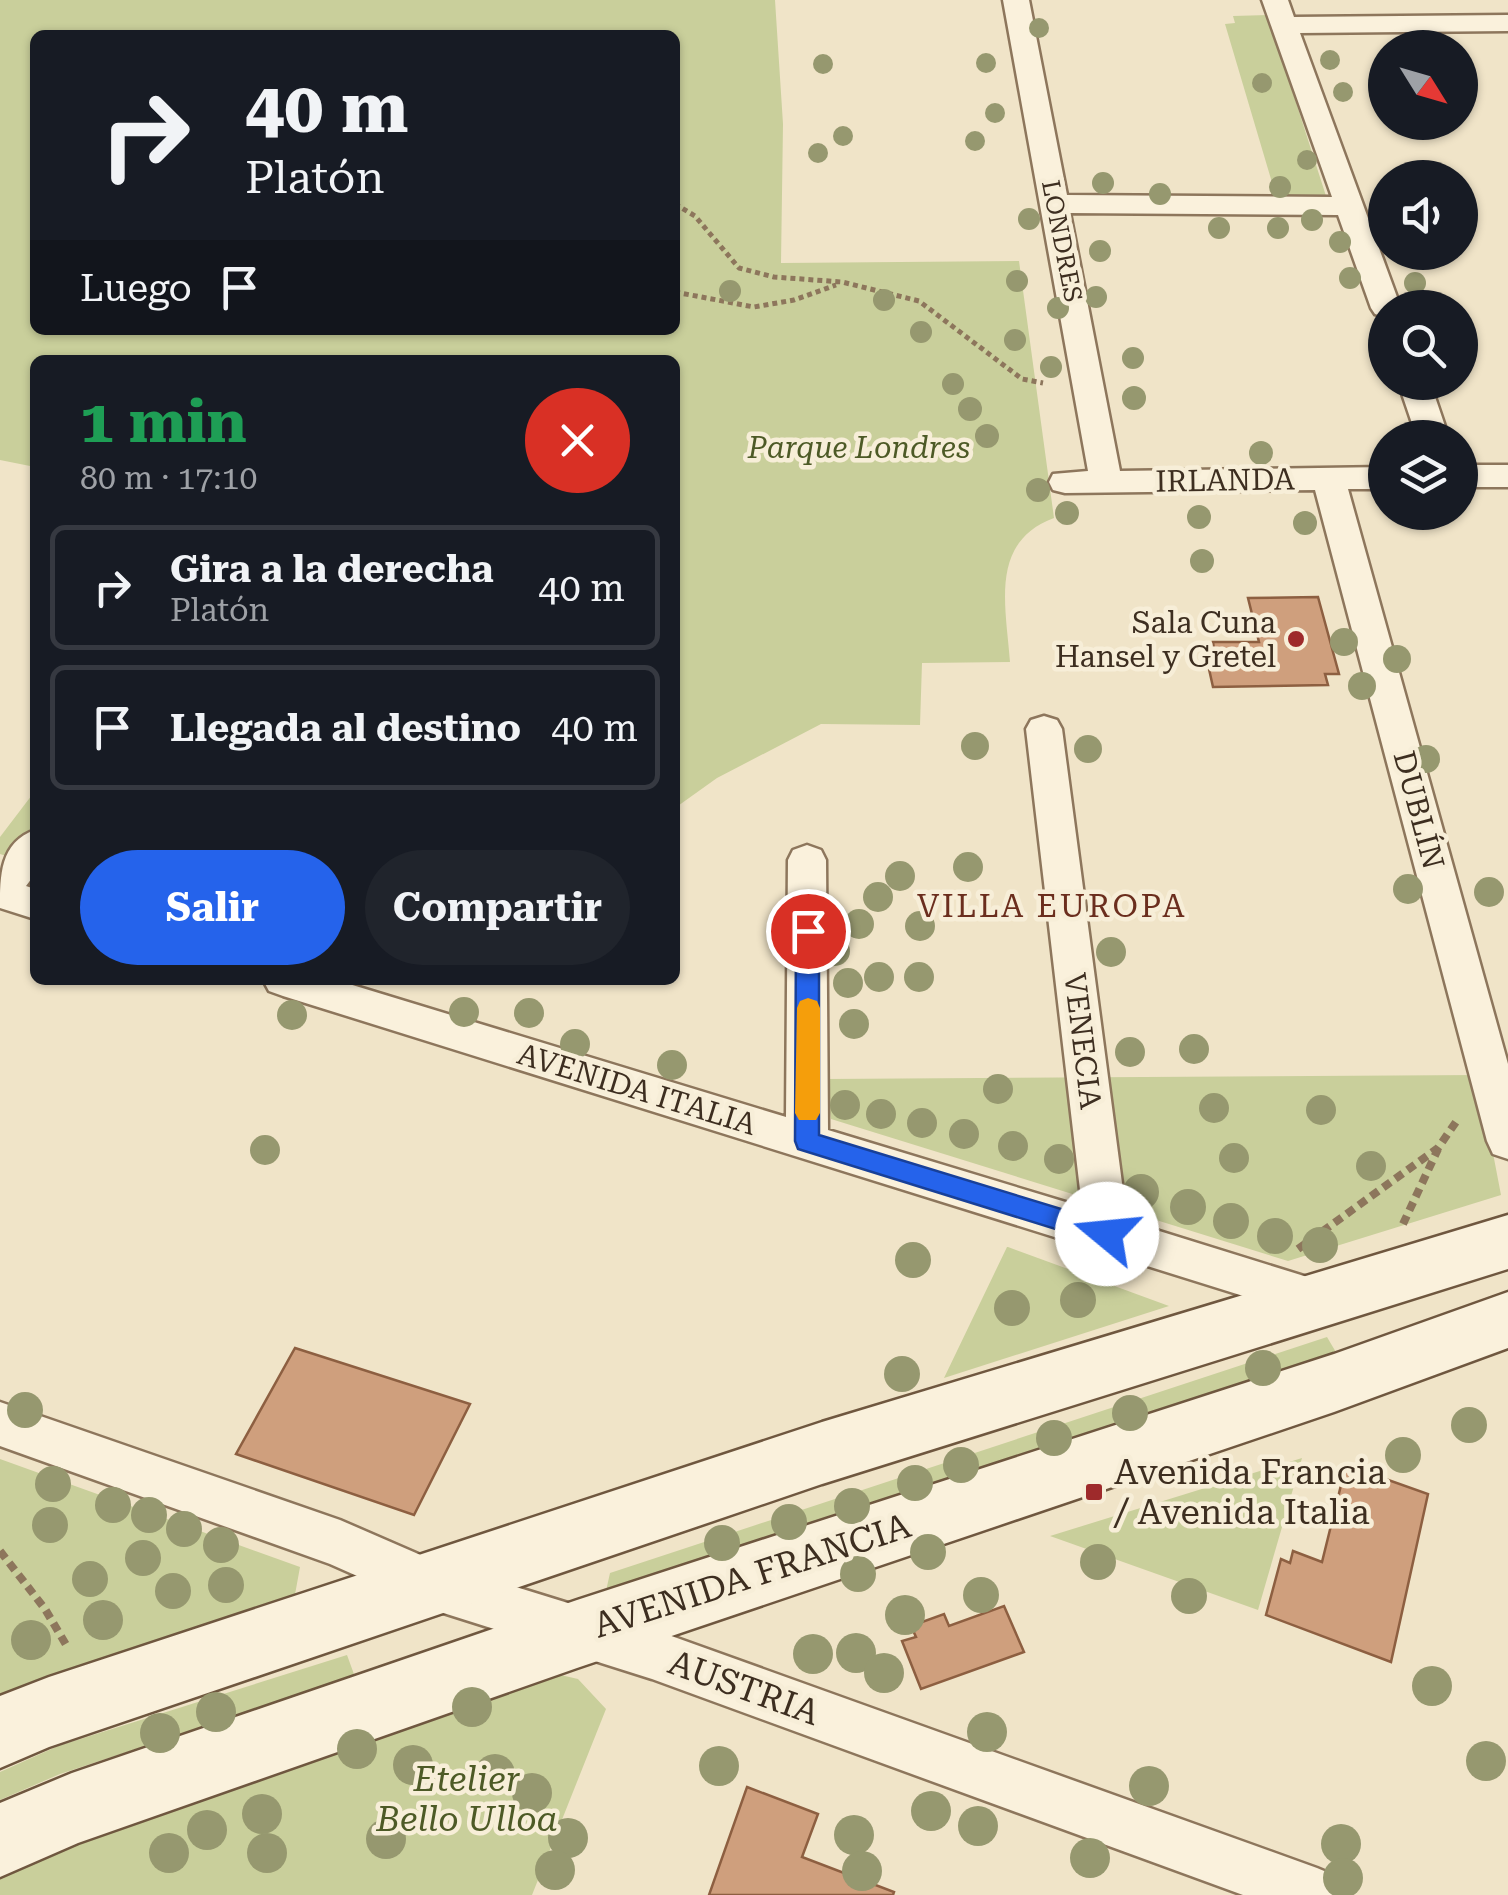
<!DOCTYPE html>
<html lang="es">
<meta charset="utf-8">
<style>
body{margin:0;font-family:"Roboto Serif",serif;background:#20242c;color:#f1f3f6;height:100vh;display:flex;flex-direction:column;font-size:38px;white-space:nowrap}
*{box-sizing:border-box;margin:0}
p{font-size:32px;color:#9ea1a6}
.icon{flex:none;width:55px;height:55px;fill:none;stroke:currentColor;stroke-width:2;stroke-linecap:round;stroke-linejoin:round}
.map{position:relative;flex:1;overflow:hidden}
.details{position:absolute;left:30px;top:355px;width:650px;height:630px;display:flex;flex-direction:column;background:#171b24;border-radius:15px;box-shadow:0 2px 8px #0004}
.details>*{flex:none}
.top-card{position:absolute;left:30px;top:30px;width:650px;height:305px;border-radius:15px;box-shadow:0 2px 8px #0004;background:#171b24;color:#f1f3f6;overflow:hidden}
.needle{width:65px;rotate:127deg}
.tools{position:absolute;left:1368px;top:30px;display:grid;gap:20px}
.tools a{display:grid;place-items:center;width:110px;height:110px;border-radius:50%;background:#171b24;box-shadow:0 2px 8px #0004;font-size:50px}
.pin{position:absolute;display:grid;place-items:center;width:85px;height:85px;color:#fff;margin:-42px;border:5px solid #fff;border-radius:50%;box-shadow:0 2px 10px #0007}
.me{position:absolute;width:110px;margin:-55px;rotate:287deg;stroke-linejoin:round;filter:drop-shadow(0 0 8px #0008)}
.turn{display:flex;align-items:center;gap:35px;height:210px;padding:0 50px;font-size:45px}
.turn .icon{width:130px;height:130px;stroke-width:2.5}
.turn b{display:block;font-size:70px;line-height:85px}
.then{display:flex;align-items:center;height:95px;padding:0 50px;background:#0003;gap:20px;font-size:38px}
.round{display:grid;place-items:center;flex:none;width:105px;height:105px;border-radius:52px;background:#20242c}
.headline{display:flex;align-items:center;justify-content:space-between;height:170px;padding:0 50px}
h1{font-size:60px;font-weight:700;line-height:75px;color:#1e9e55}
.action{display:flex;gap:20px;margin-top:auto;padding:20px 50px}
.action a{flex:1;height:115px;border-radius:60px;background:#2563eb;color:#fff;font-size:40px;font-weight:700;line-height:115px;text-align:center}
.action a+a{background:#20242c;color:#f1f3f6}
ul{padding:0;list-style:none}
li{display:flex;align-items:center;gap:30px;height:125px;margin:0 20px 15px;padding:0 30px;border:5px solid #363941;border-radius:15px}
li div{flex:1}
li b{display:block;font-size:38px}
li em{font-style:normal}
.map>svg:first-child{display:block}
.green{fill:#c9cf9b;fill-rule:evenodd}
.building{fill:#cf9f7d;stroke:#8d5f41;stroke-width:2.5}
.lines{fill:none;stroke-linecap:round;stroke-linejoin:round}
.street-casing{stroke:#8d765c;stroke-width:5}
.secondary-casing{stroke:#6f573f;stroke-width:5}
.path-far1{stroke:#8d765c;stroke-width:5;stroke-dasharray:5 4;stroke-linecap:butt}
.path{stroke:#8d765c;stroke-width:8;stroke-dasharray:9 6;stroke-linecap:butt}
.street{fill:#faf1dc;fill-rule:evenodd}
.secondary{fill:#faf1dc;fill-rule:evenodd}
.tree{fill:#96986f}
.route{fill:#2563eb;stroke:#184099;stroke-width:2.5}
.slow{fill:#f59e0b}
.poi-dot{fill:#9e2a2b;stroke:#f7eed8;stroke-width:4}
.labels{text-anchor:middle;dominant-baseline:central;stroke-width:9;stroke-linejoin:round;paint-order:stroke}
.far-street-label{font-size:25px;fill:#3d2e20;stroke:#f7eed8}
.park-label{font-size:30px;font-style:italic;fill:#4d5a26;stroke:#f7eed8}
.street-label{font-size:30px;fill:#3d2e20;stroke:#f7eed8}
.poi-label{font-size:30px;fill:#3d2e20;stroke:#f7eed8;text-anchor:end}
.neighbourhood-label{font-size:32px;letter-spacing:2.5px;fill:#6b2e1e;stroke:#f7eed8}
.near-poi-label{font-size:35px;fill:#3d2e20;stroke:#f7eed8;text-anchor:start}
.near-street-label{font-size:35px;fill:#3d2e20;stroke:#f7eed8}
.near-park-label{font-size:35px;font-style:italic;fill:#4d5a26;stroke:#f7eed8}
</style>
<div class="map">
<svg width="1508" height="1895" viewBox="0 0 1508 1895">
<rect width="100%" height="100%" fill="#f0e4c8"/>
<path class="green" d="M0 0H775L783 124 781 263 1019 261 1054 518C989 542 1006 606 1010 662L922 663 920 725 821 724 717 778 675 808V360H35V467L0 460ZM35 35H675V330H35Z
M1268 15 1326 196H1276L1225 24 1235 23 1233 16Z
M35 791V865L0 854V837Z
M1478 1075 1501 1195 1288 1261 831 1119 825 1079Z
M1007 1247H1008L1169 1306 944 1378Z
M1327 1337 1337 1354 606 1591 610 1573Z
M1302 1458 1258 1610 1050 1536Z
M0 1459 300 1567 292 1611 0 1723Z
M347 1655 355 1677 60 1774 0 1800V1772L58 1746Z
M539 1670 578 1679 606 1709 532 1895H0V1866Z"/>
<path class="building" d="M1318 597 1339 674H1325L1328 685 1213 687 1205 651 1214 650 1213 642H1259L1248 598Z
M295 1348 470 1404 414 1515 236 1454Z
M1346 1465 1428 1494 1391 1662 1266 1615 1281 1559 1290 1563 1293 1551 1322 1562Z
M1004 1606 1024 1652 921 1689 902 1641 916 1637 911 1626 944 1614 949 1626Z
M747 1787 818 1814 802 1857 894 1892 893 1895H709Z"/>
<g class="lines">
<defs>
<path id="street" d="M1003 0H1029L1067 195 1332 197 1262 0H1288L1294 17 1508 15V31L1300 33 1401 308H1385V317L1375 314 1371 308 1338 215 1070 213 1120 471 1385 467V489H1348L1508 1064V1159L1493 1154 1487 1141 1315 490 1065 493 1053 490 1049 482 1053 474 1088 471Z
M1398 382H1430L1449 438H1417Z
M1460 465H1508V487H1460Z
M1044 716 1057 720 1062 729 1127 1221 1333 1285 1340 1299 1333 1313 1317 1319 283 996 269 991 263 980H336L786 1117 788 860 793 850 807 845 821 850 826 860 828 1130 1082 1207 1026 729 1031 720Z
M35 830V874L26 886 35 889V919L0 908C0 876 0 842 35 830Z
M0 1402 340 1520 439 1563 652 1629 1317 1868 1336 1876 1344 1895H1243L652 1679 434 1610 330 1564 0 1446Z"/>
<path id="secondary" d="M1508 1215V1269L822 1484 49 1747 0 1768V1696L49 1677 822 1422Z
M1508 1292V1348L1334 1412 577 1668 78 1843 0 1877V1803L72 1773 577 1600 1334 1354Z"/>
</defs>
<use href="#street" class="street-casing"/>
<use href="#secondary" class="secondary-casing"/>
<path class="path-far1" d="M675 204 695 216 739 268 774 277 842 282 919 301 1022 379 1043 383
M675 292 754 307 794 300 836 285"/>
<path class="path" d="M1403 1224 1438 1149
M1298 1249 1438 1148 1458 1119
M0 1551 45 1609 68 1648"/>
<use href="#street" class="street"/>
<use href="#secondary" class="secondary"/>
</g>
<g class="tree">
<circle cx="1039" cy="28" r="10"/>
<circle cx="1330" cy="60" r="10"/>
<circle cx="986" cy="63" r="10"/>
<circle cx="823" cy="64" r="10"/>
<circle cx="1262" cy="83" r="10"/>
<circle cx="1343" cy="92" r="10"/>
<circle cx="995" cy="113" r="10"/>
<circle cx="843" cy="136" r="10"/>
<circle cx="975" cy="141" r="10"/>
<circle cx="818" cy="153" r="10"/>
<circle cx="1307" cy="160" r="10"/>
<circle cx="1103" cy="183" r="11"/>
<circle cx="1280" cy="187" r="11"/>
<circle cx="1160" cy="194" r="11"/>
<circle cx="1029" cy="219" r="11"/>
<circle cx="1312" cy="220" r="11"/>
<circle cx="1219" cy="228" r="11"/>
<circle cx="1278" cy="228" r="11"/>
<circle cx="1340" cy="242" r="11"/>
<circle cx="1100" cy="251" r="11"/>
<circle cx="1350" cy="278" r="11"/>
<circle cx="1017" cy="281" r="11"/>
<circle cx="1415" cy="283" r="11"/>
<circle cx="730" cy="291" r="11"/>
<circle cx="1096" cy="297" r="11"/>
<circle cx="884" cy="300" r="11"/>
<circle cx="1058" cy="308" r="11"/>
<circle cx="921" cy="332" r="11"/>
<circle cx="1015" cy="340" r="11"/>
<circle cx="1133" cy="358" r="11"/>
<circle cx="1051" cy="367" r="11"/>
<circle cx="953" cy="384" r="11"/>
<circle cx="1134" cy="398" r="12"/>
<circle cx="970" cy="409" r="12"/>
<circle cx="987" cy="436" r="12"/>
<circle cx="1261" cy="453" r="12"/>
<circle cx="1038" cy="490" r="12"/>
<circle cx="1067" cy="513" r="12"/>
<circle cx="1199" cy="517" r="12"/>
<circle cx="1305" cy="523" r="12"/>
<circle cx="1202" cy="561" r="12"/>
<circle cx="1344" cy="642" r="14"/>
<circle cx="1397" cy="659" r="14"/>
<circle cx="1362" cy="686" r="14"/>
<circle cx="975" cy="746" r="14"/>
<circle cx="1088" cy="749" r="14"/>
<circle cx="1426" cy="759" r="14"/>
<circle cx="968" cy="867" r="15"/>
<circle cx="900" cy="876" r="15"/>
<circle cx="1408" cy="889" r="15"/>
<circle cx="1489" cy="892" r="15"/>
<circle cx="878" cy="897" r="15"/>
<circle cx="859" cy="924" r="15"/>
<circle cx="920" cy="926" r="15"/>
<circle cx="835" cy="951" r="15"/>
<circle cx="1111" cy="952" r="15"/>
<circle cx="879" cy="977" r="15"/>
<circle cx="919" cy="977" r="15"/>
<circle cx="848" cy="983" r="15"/>
<circle cx="464" cy="1012" r="15"/>
<circle cx="529" cy="1013" r="15"/>
<circle cx="292" cy="1015" r="15"/>
<circle cx="854" cy="1024" r="15"/>
<circle cx="575" cy="1044" r="15"/>
<circle cx="1194" cy="1049" r="15"/>
<circle cx="1130" cy="1052" r="15"/>
<circle cx="672" cy="1065" r="15"/>
<circle cx="998" cy="1089" r="15"/>
<circle cx="845" cy="1105" r="15"/>
<circle cx="1214" cy="1108" r="15"/>
<circle cx="1321" cy="1110" r="15"/>
<circle cx="881" cy="1114" r="15"/>
<circle cx="922" cy="1123" r="15"/>
<circle cx="964" cy="1134" r="15"/>
<circle cx="1013" cy="1146" r="15"/>
<circle cx="265" cy="1150" r="15"/>
<circle cx="1234" cy="1158" r="15"/>
<circle cx="1059" cy="1159" r="15"/>
<circle cx="1371" cy="1166" r="15"/>
<circle cx="1141" cy="1192" r="18"/>
<circle cx="1188" cy="1207" r="18"/>
<circle cx="1231" cy="1221" r="18"/>
<circle cx="1275" cy="1236" r="18"/>
<circle cx="1320" cy="1245" r="18"/>
<circle cx="913" cy="1260" r="18"/>
<circle cx="1078" cy="1300" r="18"/>
<circle cx="1012" cy="1308" r="18"/>
<circle cx="1263" cy="1368" r="18"/>
<circle cx="902" cy="1374" r="18"/>
<circle cx="25" cy="1410" r="18"/>
<circle cx="1130" cy="1413" r="18"/>
<circle cx="1469" cy="1425" r="18"/>
<circle cx="1054" cy="1438" r="18"/>
<circle cx="1403" cy="1455" r="18"/>
<circle cx="961" cy="1465" r="18"/>
<circle cx="915" cy="1483" r="18"/>
<circle cx="53" cy="1484" r="18"/>
<circle cx="113" cy="1505" r="18"/>
<circle cx="852" cy="1506" r="18"/>
<circle cx="149" cy="1515" r="18"/>
<circle cx="789" cy="1522" r="18"/>
<circle cx="50" cy="1525" r="18"/>
<circle cx="184" cy="1529" r="18"/>
<circle cx="722" cy="1543" r="18"/>
<circle cx="221" cy="1545" r="18"/>
<circle cx="928" cy="1552" r="18"/>
<circle cx="143" cy="1558" r="18"/>
<circle cx="1098" cy="1562" r="18"/>
<circle cx="858" cy="1574" r="18"/>
<circle cx="90" cy="1579" r="18"/>
<circle cx="226" cy="1585" r="18"/>
<circle cx="173" cy="1591" r="18"/>
<circle cx="981" cy="1595" r="18"/>
<circle cx="1189" cy="1596" r="18"/>
<circle cx="905" cy="1615" r="20"/>
<circle cx="103" cy="1620" r="20"/>
<circle cx="31" cy="1640" r="20"/>
<circle cx="856" cy="1653" r="20"/>
<circle cx="813" cy="1654" r="20"/>
<circle cx="884" cy="1673" r="20"/>
<circle cx="1432" cy="1686" r="20"/>
<circle cx="472" cy="1707" r="20"/>
<circle cx="216" cy="1712" r="20"/>
<circle cx="987" cy="1732" r="20"/>
<circle cx="160" cy="1733" r="20"/>
<circle cx="357" cy="1749" r="20"/>
<circle cx="1486" cy="1761" r="20"/>
<circle cx="413" cy="1765" r="20"/>
<circle cx="719" cy="1766" r="20"/>
<circle cx="495" cy="1774" r="20"/>
<circle cx="1149" cy="1786" r="20"/>
<circle cx="532" cy="1793" r="20"/>
<circle cx="931" cy="1811" r="20"/>
<circle cx="262" cy="1814" r="20"/>
<circle cx="978" cy="1826" r="20"/>
<circle cx="207" cy="1830" r="20"/>
<circle cx="854" cy="1835" r="20"/>
<circle cx="568" cy="1838" r="20"/>
<circle cx="386" cy="1839" r="20"/>
<circle cx="1341" cy="1844" r="20"/>
<circle cx="169" cy="1853" r="20"/>
<circle cx="267" cy="1853" r="20"/>
<circle cx="1090" cy="1858" r="20"/>
<circle cx="555" cy="1870" r="20"/>
<circle cx="862" cy="1871" r="20"/>
<circle cx="1343" cy="1878" r="20"/>
</g>
<path class="route" d="M808 922 819 931V1135L1107 1223 1116 1226 1120 1234 1116 1242 1107 1245 798 1149 795 1141 796 931Z"/>
<path class="slow" d="M808 998 817 1001 820 1008V1113L816 1120H799L795 1113 797 1008 800 1001Z"/>
<g class="poi-dot">
<circle cx="1296" cy="639" r="10"/>
<rect x="1084" y="1482" width="20" height="20" rx="5"/>
</g>
<g class="labels">
<g class="far-street-label">
<text transform="translate(1062 241) rotate(79)">LONDRES</text>
</g>
<g class="park-label">
<text x="859" y="447">Parque Londres</text>
</g>
<g class="street-label">
<text transform="translate(1225 480) rotate(-1)">IRLANDA</text>
<text transform="translate(1419 810) rotate(75)">DUBLÍN</text>
<text transform="translate(1083 1041) rotate(83)">VENECIA</text>
<text transform="translate(637 1089) rotate(17)">AVENIDA ITALIA</text>
</g>
<g class="poi-label">
<text x="1276" y="622">Sala Cuna<tspan x="1276" dy="34">Hansel y Gretel</tspan></text>
</g>
<g class="neighbourhood-label">
<text x="1052" y="906">VILLA EUROPA</text>
</g>
<g class="near-poi-label">
<text x="1114" y="1472">Avenida Francia<tspan x="1114" dy="40">/ Avenida Italia</tspan></text>
</g>
<g class="near-street-label">
<text transform="translate(752 1576) rotate(-18)">AVENIDA FRANCIA</text>
<text transform="translate(744 1688) rotate(20)">AUSTRIA</text>
</g>
<g class="near-park-label">
<text x="467" y="1779">Etelier<tspan x="467" dy="40">Bello Ulloa</tspan></text>
</g>
</g>
</svg>
<div class="tools">
<a><svg class="needle" viewBox="-14 -14 28 28"><path d="M0-13l5 13h-10z" fill="#e53935"/><path d="M0 13l5-13h-10z" fill="#9ea1a6"/></svg></a>
<a><svg class="icon" aria-label="sound" viewBox="0 0 24 24"><path d="M4 9h4l5-4v14l-5-4H4zM17 9q2 3 0 6"/></svg></a>
<a><svg class="icon" aria-label="search" viewBox="0 0 24 24"><circle cx="10" cy="10" r="6"/><path d="M15 15l6 6"/></svg></a>
<a><svg class="icon" aria-label="layers" viewBox="0 0 24 24"><path d="M12 4l9 5-9 5-9-5zM3 14l9 5 9-5"/></svg></a>
</div>
<div class="pin" style="left:808px;top:931px;background:#d93025"><svg class="icon" aria-label="arrive" viewBox="0 0 24 24"><path d="M6 21V4h12l-3 4 3 4H6"/></svg></div>
<svg class="me" style="left:1107px;top:1234px" viewBox="-20 -20 40 40"><circle r="19" fill="#fff"/><path d="M0-13L10 11 0 6-10 11z" fill="#2563eb"/></svg>
<div class="top-card">
<div class="turn"><svg class="icon" aria-label="right" viewBox="0 0 24 24"><path d="M7 20v-9h11M14 6l5 5-5 5"/></svg><div><b>40 m</b>Platón</div></div>
<div class="then">Luego<svg class="icon" aria-label="arrive" viewBox="0 0 24 24"><path d="M6 21V4h12l-3 4 3 4H6"/></svg></div>
</div>
<section class="details">
<div class="headline"><div><h1>1 min</h1><p>80 m · 17:10</p></div><a class="round" style="background:#d93025;color:#fff"><svg class="icon" aria-label="close" viewBox="0 0 24 24"><path d="M6 6l12 12M18 6L6 18"/></svg></a></div>
<ul>
<li><svg class="icon" aria-label="right" viewBox="0 0 24 24"><path d="M7 20v-9h11M14 6l5 5-5 5"/></svg><div><b>Gira a la derecha</b><p>Platón</p></div><em>40 m</em></li>
<li><svg class="icon" aria-label="arrive" viewBox="0 0 24 24"><path d="M6 21V4h12l-3 4 3 4H6"/></svg><div><b>Llegada al destino</b></div><em>40 m</em></li>
</ul>
<div class="action"><a>Salir</a><a>Compartir</a></div>
</section>
</div>
